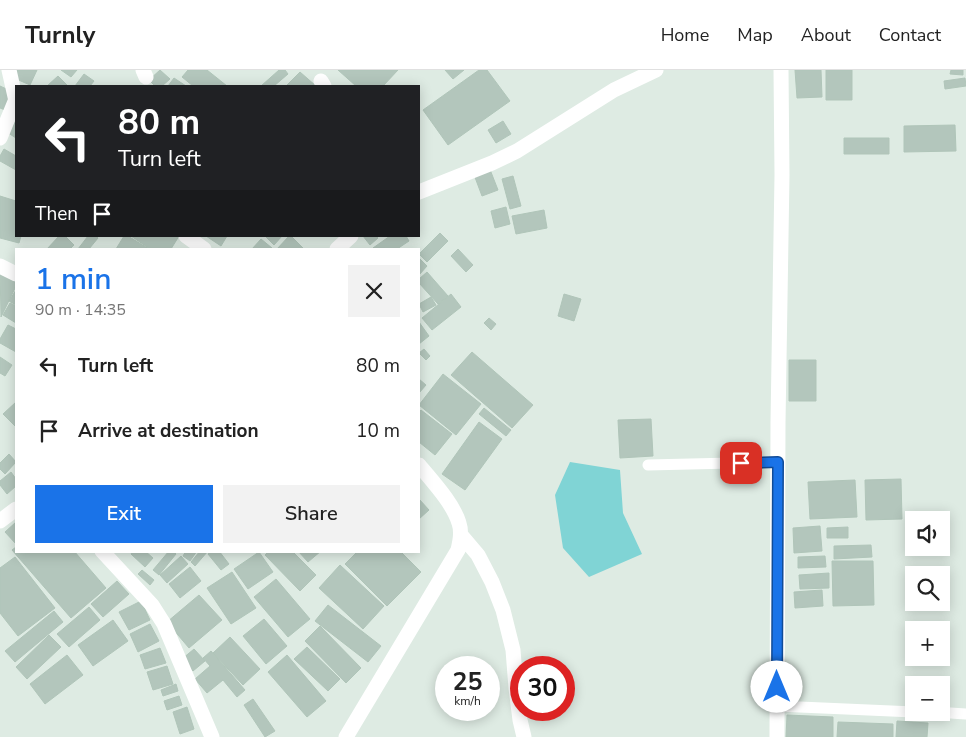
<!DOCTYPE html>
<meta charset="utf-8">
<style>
body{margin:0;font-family:"Nunito Sans",sans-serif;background:#f2f2f2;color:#222;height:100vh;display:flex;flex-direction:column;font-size:19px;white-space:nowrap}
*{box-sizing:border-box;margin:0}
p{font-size:16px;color:#767676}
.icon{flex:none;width:28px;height:28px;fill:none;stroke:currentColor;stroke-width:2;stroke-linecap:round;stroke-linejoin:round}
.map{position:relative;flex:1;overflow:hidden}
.sheet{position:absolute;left:15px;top:178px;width:405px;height:305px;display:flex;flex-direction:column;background:#fff;border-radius:0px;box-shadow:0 2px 12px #0003}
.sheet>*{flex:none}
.guide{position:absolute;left:15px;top:15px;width:405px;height:152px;border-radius:0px;box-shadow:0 2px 12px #0003;background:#202124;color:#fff;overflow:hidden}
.controls{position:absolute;left:905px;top:441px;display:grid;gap:10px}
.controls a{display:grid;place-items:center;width:45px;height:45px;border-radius:0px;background:#fff;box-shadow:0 2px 12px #0003;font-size:25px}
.speed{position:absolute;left:435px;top:586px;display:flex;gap:10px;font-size:25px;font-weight:700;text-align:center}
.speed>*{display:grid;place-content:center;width:65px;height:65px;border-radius:50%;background:#fff;box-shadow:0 2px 12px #0003;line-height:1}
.speed small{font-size:12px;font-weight:400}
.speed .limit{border:8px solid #d22;background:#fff;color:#111}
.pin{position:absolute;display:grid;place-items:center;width:42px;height:42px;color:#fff;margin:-21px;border-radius:10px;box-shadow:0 2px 8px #0006}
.me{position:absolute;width:55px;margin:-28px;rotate:0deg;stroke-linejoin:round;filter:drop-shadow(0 0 4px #0008)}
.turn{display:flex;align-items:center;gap:18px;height:105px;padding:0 20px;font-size:22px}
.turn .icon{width:65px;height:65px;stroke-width:2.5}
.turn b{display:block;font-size:35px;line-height:42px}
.then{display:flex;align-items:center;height:48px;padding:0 20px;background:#0003;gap:10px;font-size:19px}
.round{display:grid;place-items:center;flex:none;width:52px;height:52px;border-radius:0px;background:#f2f2f2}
.head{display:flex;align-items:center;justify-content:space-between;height:85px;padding:0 20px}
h1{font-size:30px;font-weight:600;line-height:38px;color:#1a73e8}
.primary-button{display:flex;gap:10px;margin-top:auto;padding:10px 20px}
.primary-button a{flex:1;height:58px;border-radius:0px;background:#1a73e8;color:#fff;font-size:20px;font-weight:600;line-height:58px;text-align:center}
.primary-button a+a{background:#f2f2f2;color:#222}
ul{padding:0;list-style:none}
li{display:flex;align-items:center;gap:15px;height:65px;padding:0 20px}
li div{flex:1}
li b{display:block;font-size:19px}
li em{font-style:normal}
header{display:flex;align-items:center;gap:30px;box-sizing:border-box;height:70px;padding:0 25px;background:#fff;border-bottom:1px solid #e0e0e0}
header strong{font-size:24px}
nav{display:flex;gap:28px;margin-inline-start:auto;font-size:18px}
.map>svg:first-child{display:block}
.water{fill:#80d4d5}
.building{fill:#b3c6bc;stroke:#b0c5b9}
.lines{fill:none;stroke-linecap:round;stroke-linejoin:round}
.service{stroke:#fff;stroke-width:11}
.minor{stroke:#fff;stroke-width:15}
.route-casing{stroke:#114b97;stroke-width:12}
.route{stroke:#1a73e8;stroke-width:9}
</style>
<header>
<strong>Turnly</strong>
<nav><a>Home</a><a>Map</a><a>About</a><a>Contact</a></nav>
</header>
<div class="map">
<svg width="966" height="667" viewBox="0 0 966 667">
<rect width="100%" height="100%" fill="#deebe3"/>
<path class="water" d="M570 392 620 400 623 443 642 484 589 507 563 478 555 425Z"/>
<path class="building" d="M17 0H37L30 15 14 8Z
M61 0H77L71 7Z
M160 0 170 9 162 16H155L149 10Z
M188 0H207L227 16H193L182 7Z
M279 0H285L288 4 274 16H261Z
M338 0H398L383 16H356Z
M445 0H464L453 9Z
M479 0H487L510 31 448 75 423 40Z
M795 0H821L822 27 797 28Z
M826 0H852V30H826Z
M951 0H963V5L950 4Z
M300 2 316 16H286Z
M84 4 94 11 90 16H75Z
M58 6 68 16H47Z
M174 8 186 16H168Z
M965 8 966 16 945 19 944 11Z
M0 16 13 22 5 40 0 38Z
M13 48 16 50V68L5 61Z
M503 51 511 64 496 73 488 60Z
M955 55 956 81 904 82V56Z
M844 68H889V84H844Z
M4 79 16 86V100L0 91V86Z
M489 97 498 120 482 126 473 102Z
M513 106 521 136 510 139 502 109Z
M0 126 16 131V166H21L19 173 0 168Z
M506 137 510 154 495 158 491 141Z
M544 140 547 158 516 164 512 146Z
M440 163 448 171 427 192 419 184Z
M59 166H65L74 175 70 179H47Z
M88 166H96L98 168 89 179H78Z
M124 166H128L149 179H116Z
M131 166H179L171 179H150Z
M206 166H227L221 176Z
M265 166H282L274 175Z
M289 166H291L304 179H277Z
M363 166H376L378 168 370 175Z
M390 166H406L409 171 397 179 373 178Z
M261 169 272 178V179H252Z
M458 179 473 195 466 202 451 186Z
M419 188 427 196 419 205Z
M0 199 16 207V216L1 247Z
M427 202 448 226 438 234 419 213V209Z
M16 220V235L9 231Z
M451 224 461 237 432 260 422 248Z
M564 224 581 229 574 251 558 246Z
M431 227 436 235 423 242 419 234Z
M10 233 16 236V253L3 245Z
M489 248 496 254 491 260 484 253Z
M419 252 429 266 419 274Z
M8 255 16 259V282L0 273V269Z
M424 279 430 286 426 290 419 283Z
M472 282 533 335 512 358 451 305Z
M0 287 12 295 5 306 0 303Z
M789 290H816V331H789Z
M443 304 481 334 456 365 419 335Z
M419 309 426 315 419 323Z
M16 332V355L15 356 3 344Z
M484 338 511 360 506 366 479 344Z
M421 340 452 364 435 385 419 372V342Z
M651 349 653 386 620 388 618 350Z
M479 352 502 369 465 420 442 404Z
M9 384 16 392 5 404 0 399V393Z
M11 402 16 409V416L7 424 0 415V411Z
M901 409 902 449 866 450 865 410Z
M855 410 857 447 810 449 808 412Z
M419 429 429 440 419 449Z
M16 452V474L5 462Z
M820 456 822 481 794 483 793 458Z
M848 457V468H827V458Z
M871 475 872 487 834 489V476Z
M16 477V481H74L106 518 71 548 12 480Z
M133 481H145L153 488 145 497 131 484Z
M169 481H173L176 484 159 505 153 500Z
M186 481H197L190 491 183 486Z
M200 481H208L195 496 191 492Z
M212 481H219L229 494 221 500 208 484Z
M269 481H292L316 505 300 521 265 485Z
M298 481H321L308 492Z
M358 481H400L421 502 387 536 345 494Z
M259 482 273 502 248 519 234 499Z
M181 486 188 494 167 513 160 505Z
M825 486 826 497 798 498V487Z
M15 487 55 538 18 566 0 543V498Z
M832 491H873L874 535 833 536Z
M340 495 384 536 363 559 319 518Z
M190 497 201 511 180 528 169 514Z
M142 500 154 510 150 515 138 504Z
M232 502 256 538 231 554 207 518Z
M829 503V518L800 519 799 505Z
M276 509 310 549 288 567 254 527Z
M117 511 129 524 103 547 91 534Z
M822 520 823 536 795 538 794 522Z
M199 525 222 550 189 578 167 552Z
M141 531 150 550 129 560 119 542Z
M328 535 381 576 368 592 315 551Z
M89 537 100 550 69 577 57 564Z
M54 541 63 552 15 592 5 581Z
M264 549 287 576 266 594 243 566Z
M113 550 128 571 93 596 78 575Z
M150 554 159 571 138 582 130 564Z
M320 556 361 598 346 613 305 571Z
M49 565 61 577 27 609 16 597Z
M230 567 260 599 243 615 213 583Z
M307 577 340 609 328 621 294 589Z
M160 578 166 593 145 599 140 585Z
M194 579 205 591 193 601 182 589Z
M211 581 245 620 237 627 223 610 207 623 195 609 210 596 203 588Z
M67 585 83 605 45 634 30 614Z
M287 585 326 631 307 647 268 602Z
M167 596 173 614 153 620 147 602Z
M176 614 178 621 163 626 161 620Z
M179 626 182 635 167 640 164 631Z
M253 629 275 661 265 667 244 635Z
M187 637 194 659 180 664 173 642Z
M787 645 833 647V667H786Z
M897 651 928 653 927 667H896Z
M838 652 893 654V667H837Z"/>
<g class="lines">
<path class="service" d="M648 395 778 392
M777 636 914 642
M935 642 966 644"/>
<path class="minor" d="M9 0 16 31
M143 0 146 7
M321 11 324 16
M0 68 16 29
M419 122 492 93 517 81 614 20 656 0
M186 166 204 179
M337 179 351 166
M0 196 16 204
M0 451 16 439
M461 465 478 485 492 512 503 540 513 580 516 618 520 650 524 667
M102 481 152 535 164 554 212 667
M346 667 458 480C460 471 462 462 459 453 453 433 432 411 419 395
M777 667 778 353 782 105 781 0"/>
</g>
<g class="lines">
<defs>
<path id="route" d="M741 393 778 392 777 617"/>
</defs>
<use href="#route" class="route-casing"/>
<use href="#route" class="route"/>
</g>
</svg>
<div class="controls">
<a><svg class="icon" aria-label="sound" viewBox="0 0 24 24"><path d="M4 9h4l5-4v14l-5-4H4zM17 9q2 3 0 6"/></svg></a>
<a><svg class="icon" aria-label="search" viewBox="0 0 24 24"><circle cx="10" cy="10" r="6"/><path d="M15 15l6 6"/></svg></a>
<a>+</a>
<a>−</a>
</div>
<div class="speed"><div>25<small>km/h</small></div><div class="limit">30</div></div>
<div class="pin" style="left:741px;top:393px;background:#d93025"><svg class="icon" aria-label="arrive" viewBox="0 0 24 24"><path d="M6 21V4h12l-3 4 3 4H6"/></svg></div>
<svg class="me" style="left:777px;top:617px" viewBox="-20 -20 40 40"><circle r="19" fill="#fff"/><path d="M0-13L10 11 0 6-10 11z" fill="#1a73e8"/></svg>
<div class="guide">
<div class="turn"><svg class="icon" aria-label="left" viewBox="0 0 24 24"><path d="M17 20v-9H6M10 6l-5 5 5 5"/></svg><div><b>80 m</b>Turn left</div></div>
<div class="then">Then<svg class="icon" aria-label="arrive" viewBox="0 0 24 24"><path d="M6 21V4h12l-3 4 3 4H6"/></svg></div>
</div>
<section class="sheet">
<div class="head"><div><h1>1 min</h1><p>90 m · 14:35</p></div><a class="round"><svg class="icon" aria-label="close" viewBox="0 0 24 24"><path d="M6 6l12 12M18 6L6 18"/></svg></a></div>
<ul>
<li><svg class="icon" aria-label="left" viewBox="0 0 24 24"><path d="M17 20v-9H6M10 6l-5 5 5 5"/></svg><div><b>Turn left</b></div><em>80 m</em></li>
<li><svg class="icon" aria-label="arrive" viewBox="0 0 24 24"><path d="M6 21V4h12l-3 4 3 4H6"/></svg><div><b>Arrive at destination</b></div><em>10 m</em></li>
</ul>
<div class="primary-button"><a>Exit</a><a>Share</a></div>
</section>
</div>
